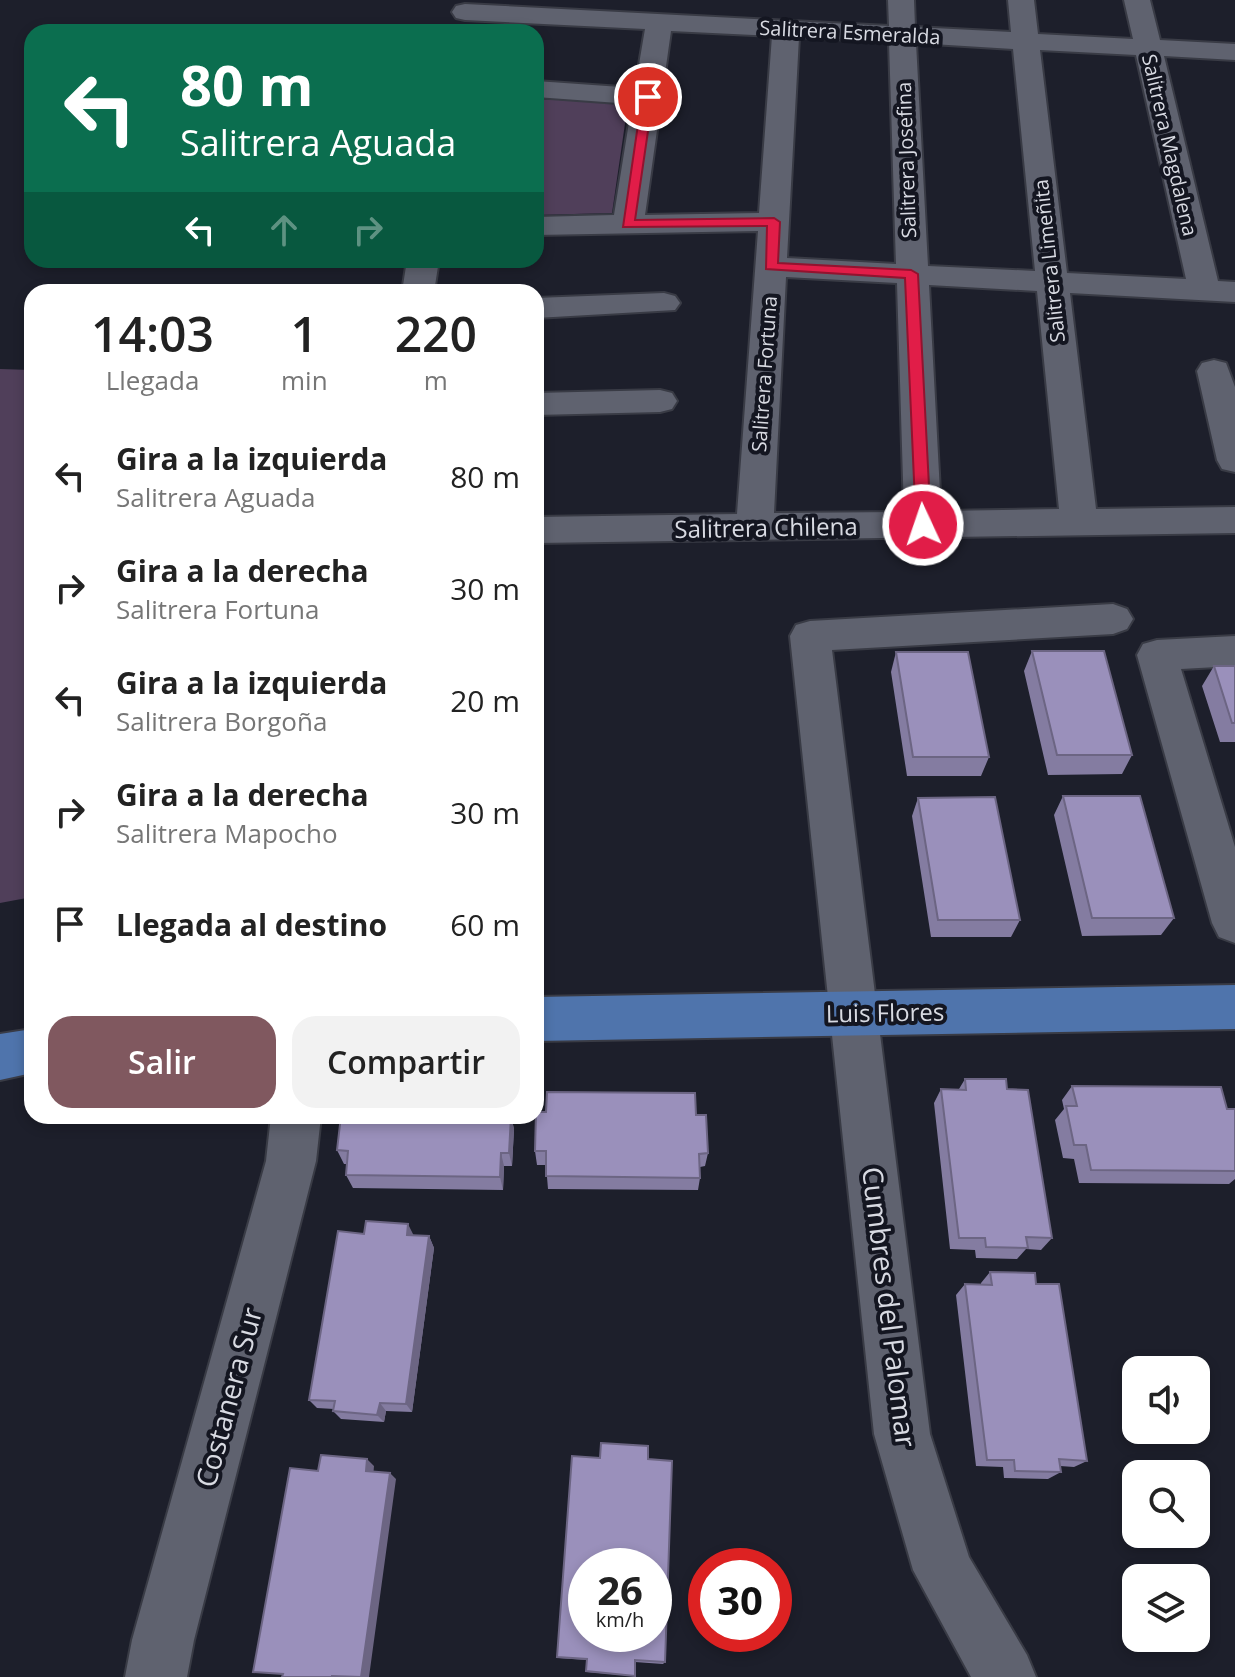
<!DOCTYPE html>
<html lang="es">
<meta charset="utf-8">
<style>
body{margin:0;font-family:"Open Sans",sans-serif;background:#f2f2f2;color:#222;height:100vh;display:flex;flex-direction:column;font-size:30px;white-space:nowrap}
*{box-sizing:border-box;margin:0}
p{font-size:26px;color:#767676}
.icon{flex:none;width:44px;height:44px;fill:none;stroke:currentColor;stroke-width:2;stroke-linecap:round;stroke-linejoin:round}
.map{position:relative;flex:1;overflow:hidden}
.side{position:absolute;left:24px;top:284px;width:520px;height:840px;display:flex;flex-direction:column;background:#fff;border-radius:24px;box-shadow:0 4px 12px #0003}
.side>*{flex:none}
.banner{position:absolute;left:24px;top:24px;width:520px;height:244px;border-radius:24px;box-shadow:0 4px 12px #0003;background:#0b6e4f;color:#fff;overflow:hidden}
.controls{position:absolute;left:1122px;top:1356px;display:grid;gap:16px}
.controls a{display:grid;place-items:center;width:88px;height:88px;border-radius:16px;background:#fff;box-shadow:0 4px 12px #0003;font-size:40px}
.speed{position:absolute;left:568px;top:1548px;display:flex;gap:16px;font-size:40px;font-weight:700;text-align:center}
.speed>*{display:grid;place-content:center;width:104px;height:104px;border-radius:50%;background:#fff;box-shadow:0 4px 12px #0003;line-height:1}
.speed small{font-size:20px;font-weight:400}
.speed .limit{border:12px solid #d22;background:#fff;color:#111}
.pin{position:absolute;display:grid;place-items:center;width:68px;height:68px;color:#fff;margin:-34px;border:4px solid #fff;border-radius:50%;box-shadow:0 2px 8px #0007}
.me{position:absolute;width:88px;margin:-44px;rotate:357deg;stroke-linejoin:round;filter:drop-shadow(0 0 6px #0008)}
.turn{display:flex;align-items:center;gap:28px;height:168px;padding:0 24px;font-size:36px}
.turn .icon{width:104px;height:104px;stroke-width:2.5}
.turn b{display:block;font-size:56px;line-height:68px}
.lanes{display:flex;align-items:center;height:76px;padding:0 24px;background:#0003;justify-content:center;gap:40px;direction:ltr}
.lanes .off{opacity:.35}
.eta{display:flex;justify-content:space-evenly;align-items:center;height:136px;text-align:center}
.eta b{font-size:48px;font-weight:600;line-height:56px}
.button{display:flex;gap:16px;margin-top:auto;padding:16px 24px}
.button a{flex:1;height:92px;border-radius:24px;background:#80585f;color:#fff;font-size:32px;font-weight:600;line-height:92px;text-align:center}
.button a+a{background:#f2f2f2;color:#222}
ul{padding:0;list-style:none}
li{display:flex;align-items:center;gap:24px;height:112px;padding:0 24px}
li div{flex:1}
li b{display:block;font-size:30px}
li em{font-style:normal}
.map>svg:first-child{display:block}
.green{fill:#503f5a}
.lines{fill:none;stroke-linecap:round;stroke-linejoin:round}
.minor-casing{stroke:#393b45;stroke-width:4}
.major-casing{stroke:#393b45;stroke-width:4}
.minor{fill:#5f626f;fill-rule:evenodd}
.major{fill:#4f74ac;fill-rule:evenodd}
.wall{fill:#847ca1}
.shaded-wall{fill:#6c6583}
.building{fill:#9a90bb;stroke:#6c6583;stroke-width:2;fill-rule:evenodd}
.route{fill:#e11d48;stroke:#92132f;stroke-width:2}
.labels{text-anchor:middle;dominant-baseline:central;stroke-width:8;stroke-linejoin:round;paint-order:stroke}
.far-street-label{font-size:20px;fill:#d8dae2;stroke:#141621}
.street-label{font-size:24px;fill:#d8dae2;stroke:#141621}
.near-street-label{font-size:28px;fill:#d8dae2;stroke:#141621}
</style>
<div class="map">
<svg width="1235" height="1677" viewBox="0 0 1235 1677">
<rect width="100%" height="100%" fill="#1d1f2b"/>
<path class="green" d="M536 99 628 103 612 213 536 215Z
M0 369 32 370V897L0 903Z"/>
<g class="lines">
<defs>
<path id="minor" d="M888 0H914L915 27 1011 32 1008 0H1034L1038 34 1133 39 1124 0H1150L1160 40 1235 44V60L1164 56 1218 281 1235 282V302L1070 293 1096 509 1235 507V533L536 543V517L737 514 758 231 536 235V217L614 215 632 104 536 97V81L635 88 645 29 465 20 456 18 452 12 456 6 465 4 889 26ZM671 31 772 36 759 213 645 215ZM799 37 889 42 896 264 787 258ZM916 43 1013 49 1035 271 928 266ZM1040 50 1136 55 1186 279 1067 273ZM786 277 897 283 904 512 774 513ZM929 285 1037 291 1059 509 941 511Z
M407 260H439L434 292H402Z
M664 293 675 296 680 303 675 310 536 318V298Z
M1214 360 1226 363 1235 387V472L1222 469 1217 460 1197 371 1202 363Z
M660 390 672 393 677 401 672 409 660 412 536 415V393Z
M1113 604 1127 609 1133 619 1127 629 1113 634 832 650 930 1434 969 1557 1027 1655 1036 1677H971L913 1570 874 1434 790 636 796 625 810 621Z
M1235 636V666L1181 669 1235 847V943L1219 937 1212 923 1137 655 1143 644 1157 640Z
M271 1116H321L316 1161 194 1640 187 1677H125L132 1640 266 1161Z"/>
<path id="major" d="M1235 985V1029L536 1041V997Z
M32 1029V1073L0 1080V1034Z"/>
</defs>
<use href="#minor" class="minor-casing"/>
<use href="#major" class="major-casing"/>
<use href="#minor" class="minor"/>
<use href="#major" class="major"/>
</g>
<path class="wall" d="M1032 651 1132 755 1122 774 1048 775 1024 671Z
M896 652 989 757 981 776H907L891 672Z
M1214 666H1235V742H1220L1202 686Z
M1063 796 1174 918 1161 935 1082 936 1054 815Z
M918 798 1020 920 1011 937H931L912 816Z
M965 1079 1007 1089 1052 1238 1041 1250 1026 1249 1017 1259 976 1258 975 1250 950 1249 934 1103 941 1089H959Z
M1072 1086 1227 1109H1235V1179L1229 1184 1079 1183 1074 1159 1063 1158 1055 1120 1064 1109 1062 1100Z
M696 1115 708 1153 705 1166 700 1167V1178L698 1190 548 1189 546 1165H537L535 1151Z
M511 1116 514 1129 512 1166H504L503 1190 353 1188 346 1175 347 1164H344L337 1150Z
M364 1234 429 1236 434 1248 412 1412 386 1411 384 1422 341 1419 333 1411 334 1409 317 1408 309 1400Z
M990 1272 1036 1284 1087 1461 1074 1467 1060 1466 1061 1472 1048 1479 1004 1478 1003 1467 976 1466 956 1295 965 1284H981V1283Z
M648 1459 665 1662 663 1664 635 1662 634 1676 587 1672V1660L559 1658 557 1657Z"/>
<path class="shaded-wall" d="M511 1116 514 1129 512 1166 509 1153Z
M501 1153 504 1166 503 1190 500 1177Z
M408 1224 414 1236 407 1235Z
M429 1236 434 1248 412 1412 406 1404Z
M380 1403 386 1411 384 1422 377 1415Z
M367 1459 374 1466 373 1478 366 1471Z
M390 1473 396 1479 369 1677H361Z"/>
<path class="building" d="M1032 651H1104L1132 755H1057Z
M896 652H968L989 757H913Z
M1214 666H1235V723H1232Z
M1063 796H1140L1174 918H1092Z
M995 797 1020 920H938L918 798Z
M965 1079H1006L1007 1089 1028 1090 1052 1238 1026 1237 1028 1248 986 1247 985 1238H959L941 1089 966 1090Z
M1072 1086 1221 1087 1227 1109H1235V1171L1091 1170 1086 1145H1074L1066 1106H1077Z
M547 1092 695 1093 696 1115H706L708 1153 699 1154 700 1178 546 1176V1151H535L536 1112H546Z
M341 1116H511L509 1153H501L500 1177 346 1175 348 1151 337 1150Z
M366 1221 408 1224 407 1235 429 1236 406 1404 380 1403 377 1415 333 1411 335 1401 309 1400 338 1231 364 1234Z
M990 1272 1035 1273 1036 1284H1059L1087 1461 1059 1459 1061 1472 1015 1471 1014 1460H987L965 1284 992 1285Z
M601 1443 648 1446V1459L672 1461 665 1662 635 1660V1676L586 1671 587 1659 557 1657 572 1456 600 1458ZM586 1566H654V1634H586Z
M321 1455 367 1459 366 1471 390 1473 361 1677 332 1676V1677H282L283 1674 253 1672 290 1468 318 1471Z"/>
<path class="route" d="M648 93 653 97 635 220 774 218 780 222 778 263 911 270 918 274 931 525 929 528 923 530 916 525 905 278 766 269 767 226 623 227 642 97Z"/>
<g class="labels">
<g class="far-street-label">
<text transform="translate(850 32) rotate(3)">Salitrera Esmeralda</text>
<text transform="translate(1170 145) rotate(77)">Salitrera Magdalena</text>
<text transform="translate(906 160) rotate(-92)">Salitrera Josefina</text>
<text transform="translate(1049 261) rotate(-96)">Salitrera Limeñita</text>
<text transform="translate(764 374) rotate(-86)">Salitrera Fortuna</text>
</g>
<g class="street-label">
<text transform="translate(766 527) rotate(-1)">Salitrera Chilena</text>
<text transform="translate(885 1012) rotate(-1)">Luis Flores</text>
</g>
<g class="near-street-label">
<text transform="translate(890 1307) rotate(83)">Cumbres del Palomar</text>
<text transform="translate(228 1397) rotate(-75)">Costanera Sur</text>
</g>
</g>
</svg>
<div class="controls">
<a><svg class="icon" aria-label="sound" viewBox="0 0 24 24"><path d="M4 9h4l5-4v14l-5-4H4zM17 9q2 3 0 6"/></svg></a>
<a><svg class="icon" aria-label="search" viewBox="0 0 24 24"><circle cx="10" cy="10" r="6"/><path d="M15 15l6 6"/></svg></a>
<a><svg class="icon" aria-label="layers" viewBox="0 0 24 24"><path d="M12 4l9 5-9 5-9-5zM3 14l9 5 9-5"/></svg></a>
</div>
<div class="speed"><div>26<small>km/h</small></div><div class="limit">30</div></div>
<div class="pin" style="left:648px;top:97px;background:#d93025"><svg class="icon" aria-label="arrive" viewBox="0 0 24 24"><path d="M6 21V4h12l-3 4 3 4H6"/></svg></div>
<svg class="me" style="left:923px;top:525px" viewBox="-20 -20 40 40"><circle r="17" fill="#e11d48" stroke="#fff" stroke-width="3"/><path d="M0-11L8 9 0 5-8 9z" fill="#fff"/></svg>
<div class="banner">
<div class="turn"><svg class="icon" aria-label="left" viewBox="0 0 24 24"><path d="M17 20v-9H6M10 6l-5 5 5 5"/></svg><div><b>80 m</b>Salitrera Aguada</div></div>
<div class="lanes"><svg class="icon" aria-label="left" viewBox="0 0 24 24"><path d="M17 20v-9H6M10 6l-5 5 5 5"/></svg><svg class="icon off" aria-label="ahead" viewBox="0 0 24 24"><path d="M12 20V5M6 11l6-6 6 6"/></svg><svg class="icon off" aria-label="right" viewBox="0 0 24 24"><path d="M7 20v-9h11M14 6l5 5-5 5"/></svg></div>
</div>
<section class="side">
<div class="eta">
<div><b>14:03</b><p>Llegada</p></div>
<div><b>1</b><p>min</p></div>
<div><b>220</b><p>m</p></div>
</div>
<ul>
<li><svg class="icon" aria-label="left" viewBox="0 0 24 24"><path d="M17 20v-9H6M10 6l-5 5 5 5"/></svg><div><b>Gira a la izquierda</b><p>Salitrera Aguada</p></div><em>80 m</em></li>
<li><svg class="icon" aria-label="right" viewBox="0 0 24 24"><path d="M7 20v-9h11M14 6l5 5-5 5"/></svg><div><b>Gira a la derecha</b><p>Salitrera Fortuna</p></div><em>30 m</em></li>
<li><svg class="icon" aria-label="left" viewBox="0 0 24 24"><path d="M17 20v-9H6M10 6l-5 5 5 5"/></svg><div><b>Gira a la izquierda</b><p>Salitrera Borgoña</p></div><em>20 m</em></li>
<li><svg class="icon" aria-label="right" viewBox="0 0 24 24"><path d="M7 20v-9h11M14 6l5 5-5 5"/></svg><div><b>Gira a la derecha</b><p>Salitrera Mapocho</p></div><em>30 m</em></li>
<li><svg class="icon" aria-label="arrive" viewBox="0 0 24 24"><path d="M6 21V4h12l-3 4 3 4H6"/></svg><div><b>Llegada al destino</b></div><em>60 m</em></li>
</ul>
<div class="button"><a>Salir</a><a>Compartir</a></div>
</section>
</div>
